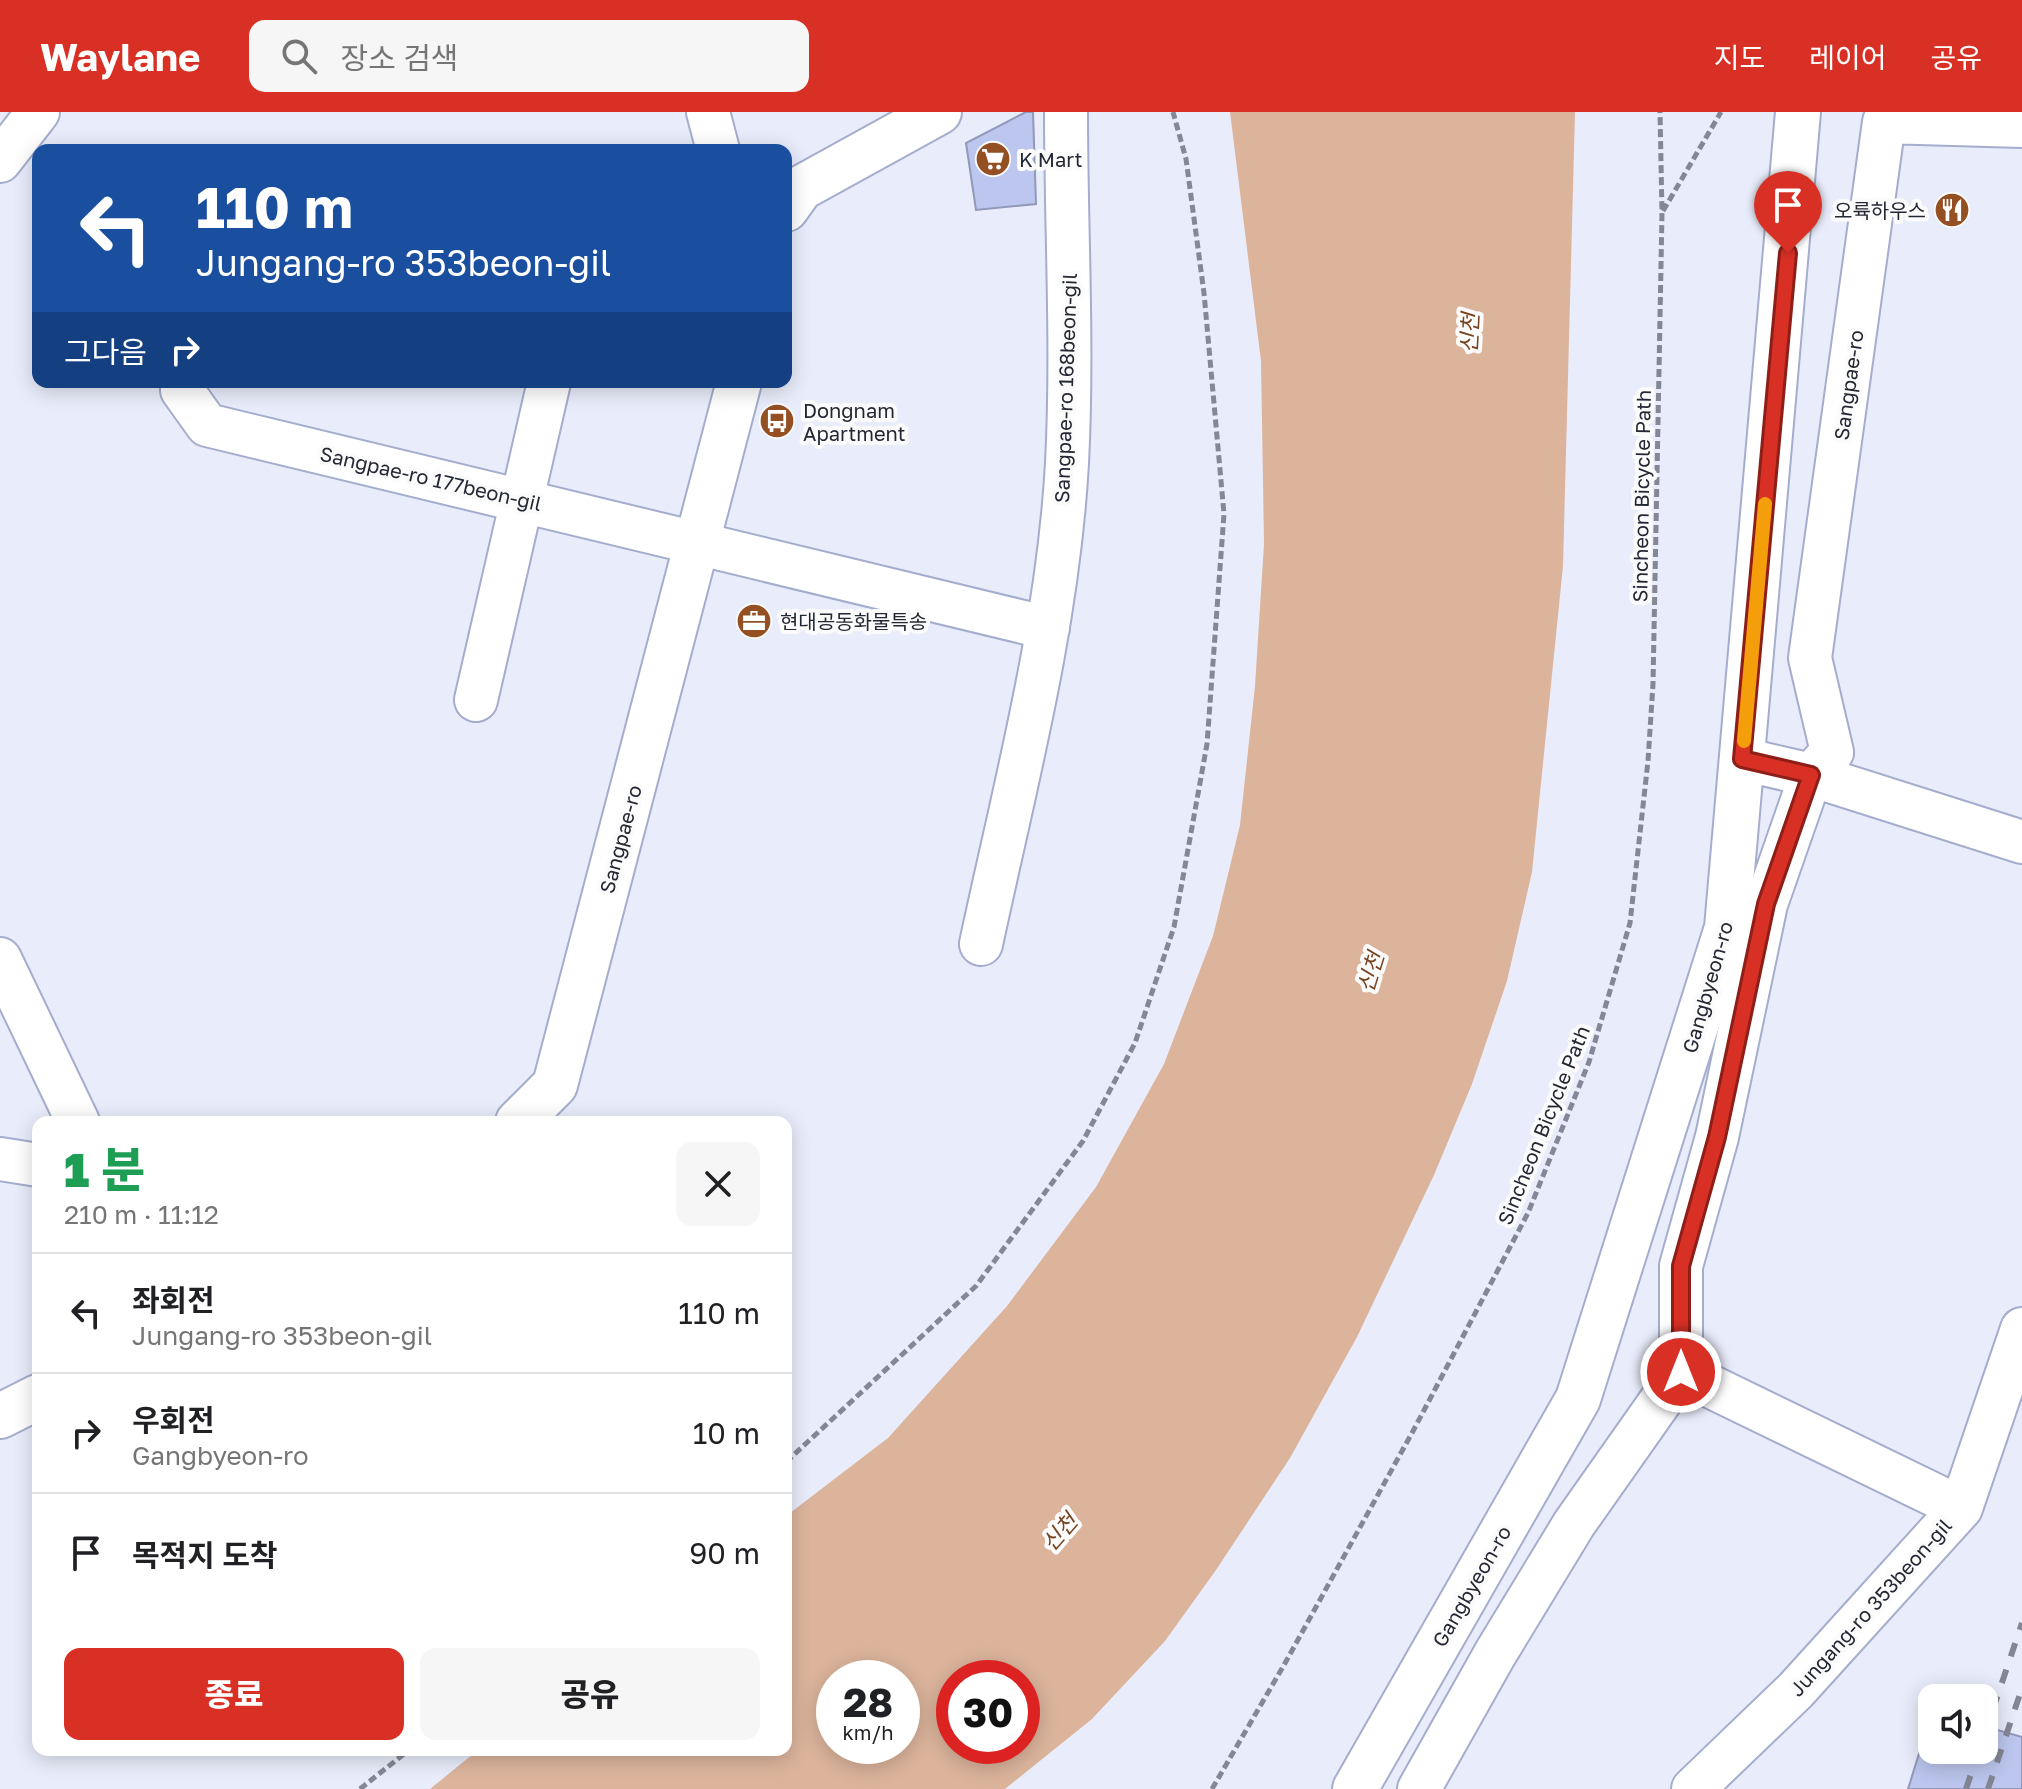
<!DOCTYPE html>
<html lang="ko">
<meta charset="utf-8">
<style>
body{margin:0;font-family:"Golos Text","Noto Sans KR",sans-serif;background:#f6f6f6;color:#202124;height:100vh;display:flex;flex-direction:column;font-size:30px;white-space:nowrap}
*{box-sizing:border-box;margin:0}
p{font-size:26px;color:#757577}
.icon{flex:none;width:44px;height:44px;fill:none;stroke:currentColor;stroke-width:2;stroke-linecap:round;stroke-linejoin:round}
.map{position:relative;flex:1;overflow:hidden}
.sheet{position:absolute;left:32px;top:1004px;width:760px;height:640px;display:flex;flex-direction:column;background:#fff;border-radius:16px;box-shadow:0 4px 20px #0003}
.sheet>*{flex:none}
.banner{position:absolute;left:32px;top:32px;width:760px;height:244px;border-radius:16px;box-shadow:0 4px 20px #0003;background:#1a4fa0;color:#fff;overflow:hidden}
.fabs{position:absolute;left:1918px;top:1572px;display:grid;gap:16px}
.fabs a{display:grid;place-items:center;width:80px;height:80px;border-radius:16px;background:#fff;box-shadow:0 4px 20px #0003;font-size:40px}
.speed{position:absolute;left:816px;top:1548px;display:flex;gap:16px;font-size:40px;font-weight:700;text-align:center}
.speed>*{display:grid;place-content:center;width:104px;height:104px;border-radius:50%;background:#fff;box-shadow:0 4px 20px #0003;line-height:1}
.speed small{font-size:20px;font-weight:400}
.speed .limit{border:12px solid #d22;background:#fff;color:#111}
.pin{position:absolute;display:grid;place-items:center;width:68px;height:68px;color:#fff;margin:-82px -34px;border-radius:50% 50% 50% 0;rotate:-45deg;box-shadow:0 0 8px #0007}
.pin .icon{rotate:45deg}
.me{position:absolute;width:88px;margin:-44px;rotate:0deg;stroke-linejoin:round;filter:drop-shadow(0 0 6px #0008)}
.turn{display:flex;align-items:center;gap:28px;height:168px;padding:0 32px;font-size:36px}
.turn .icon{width:104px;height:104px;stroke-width:2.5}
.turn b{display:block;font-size:56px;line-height:68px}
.then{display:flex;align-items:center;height:76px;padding:0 32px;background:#0003;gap:16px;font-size:30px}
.round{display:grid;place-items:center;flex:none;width:84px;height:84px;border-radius:16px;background:#f6f6f6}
.head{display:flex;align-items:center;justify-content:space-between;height:136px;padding:0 32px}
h1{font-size:48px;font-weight:800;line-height:60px;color:#1e9e55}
.action{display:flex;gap:16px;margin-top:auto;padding:16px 32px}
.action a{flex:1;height:92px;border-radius:16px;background:#d93025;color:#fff;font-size:32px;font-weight:800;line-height:92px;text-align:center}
.action a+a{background:#f6f6f6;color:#202124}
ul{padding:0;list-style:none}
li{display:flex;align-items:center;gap:24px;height:120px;padding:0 32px;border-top:2px solid #e0e0e0}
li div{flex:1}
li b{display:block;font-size:30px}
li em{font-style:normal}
header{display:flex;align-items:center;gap:48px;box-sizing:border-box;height:112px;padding:0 40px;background:#d93025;color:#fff}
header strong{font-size:38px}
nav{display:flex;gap:44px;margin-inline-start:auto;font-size:28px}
.search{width:560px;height:72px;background:#f6f6f6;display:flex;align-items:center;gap:20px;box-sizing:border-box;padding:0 28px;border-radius:16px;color:#757577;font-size:30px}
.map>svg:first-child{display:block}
.water{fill:#dcb49c;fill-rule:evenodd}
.building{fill:#bcc6ee;stroke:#9199b9;stroke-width:2}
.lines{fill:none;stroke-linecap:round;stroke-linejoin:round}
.minor-casing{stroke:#a5adce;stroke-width:46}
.major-casing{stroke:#a5adce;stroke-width:48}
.path{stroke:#848795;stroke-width:5;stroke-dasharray:8 4;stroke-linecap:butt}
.minor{stroke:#fff;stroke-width:42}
.major{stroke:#fff;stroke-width:44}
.rail{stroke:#838694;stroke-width:6;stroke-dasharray:14 14;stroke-linecap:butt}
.route-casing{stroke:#8d1f18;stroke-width:20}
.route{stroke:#d93025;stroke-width:14}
.slow{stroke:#f59e0b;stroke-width:14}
.labels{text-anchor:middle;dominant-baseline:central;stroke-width:8;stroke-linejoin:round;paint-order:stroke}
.poi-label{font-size:20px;fill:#242734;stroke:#fbfbfb;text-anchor:start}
.street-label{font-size:20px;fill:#242734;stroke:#fbfbfb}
.water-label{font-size:22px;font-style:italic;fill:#774220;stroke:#fbfbfb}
</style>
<header>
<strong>Waylane</strong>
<div class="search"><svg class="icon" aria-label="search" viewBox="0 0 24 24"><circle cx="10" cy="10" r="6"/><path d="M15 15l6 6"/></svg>장소 검색</div>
<nav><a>지도</a><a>레이어</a><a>공유</a></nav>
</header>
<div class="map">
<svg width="2022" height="1677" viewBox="0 0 2022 1677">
<rect width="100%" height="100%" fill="#e9edfb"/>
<path class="water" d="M1230 0H1575L1563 454 1532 760 1507 869 1472 972 1434 1063 1357 1225 1290 1346 1216 1458 1165 1529 1092 1607 1005 1677H430L478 1638H786V1404L888 1326 1007 1194 1096 1075 1164 952 1213 824 1240 713 1255 574 1264 432 1261 249ZM834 1566H902V1634H834ZM954 1566H1022V1634H954Z"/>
<path class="building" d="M1026 0H1033L1036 92 976 98 966 31Z
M1932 1600V1638H1984V1614L2022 1625V1677H1908Z"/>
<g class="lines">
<defs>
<path id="minor" d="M708 0 718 38
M0 49 38 0
M183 270 182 278 207 313 1048 516
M476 588 549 270
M1742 647 1811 663 2022 730
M981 832C1015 673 1058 514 1067 351 1073 234 1066 117 1066 0
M0 847 78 1010
M0 1047 38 1053
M1681 1260 1961 1396 1796 1578 1693 1677
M1961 1396 2022 1217
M1419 1677 1495 1542 1574 1412 1681 1260V1154L1717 1025 1766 792 1811 663 1832 640 1810 546 1884 10 2022 14"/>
<path id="major" d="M786 97 801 76 939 0
M518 1010 555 973 739 270
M0 1304 38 1285
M1355 1677 1578 1287 1727 816 1798 0"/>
</defs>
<use href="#minor" class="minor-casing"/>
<use href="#major" class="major-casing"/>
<path class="path" d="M1663 99 1721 0
M786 1350 976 1174 1083 1029 1135 931 1174 815 1207 632 1224 402 1204 181 1186 47 1173 0
M360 1677 409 1638
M1212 1677 1284 1553 1412 1321 1528 1101 1589 950 1630 811 1648 649 1653 572 1662 101 1660 0"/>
<use href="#minor" class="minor"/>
<use href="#major" class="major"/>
<path class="rail" d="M1984 1624 2022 1511
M1966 1677 1979 1638
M1988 1677 2022 1576"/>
</g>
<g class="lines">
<defs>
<path id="route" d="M1681 1260V1154L1717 1025 1766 792 1811 663 1742 647 1788 141"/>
</defs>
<use href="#route" class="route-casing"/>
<use href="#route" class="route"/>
<path class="slow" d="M1744 629 1765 392"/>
</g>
<defs>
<symbol id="supermarket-disc" viewBox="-11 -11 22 22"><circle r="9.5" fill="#945022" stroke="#fbfbfb"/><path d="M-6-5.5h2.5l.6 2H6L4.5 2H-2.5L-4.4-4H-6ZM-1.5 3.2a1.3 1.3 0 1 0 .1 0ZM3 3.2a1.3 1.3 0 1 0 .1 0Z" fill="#fff"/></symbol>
<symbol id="restaurant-disc" viewBox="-11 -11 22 22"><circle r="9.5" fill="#945022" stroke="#fbfbfb"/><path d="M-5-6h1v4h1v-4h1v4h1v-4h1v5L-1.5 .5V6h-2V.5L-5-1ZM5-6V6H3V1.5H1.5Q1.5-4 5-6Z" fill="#fff"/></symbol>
<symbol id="bus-disc" viewBox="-11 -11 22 22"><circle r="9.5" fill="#945022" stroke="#fbfbfb"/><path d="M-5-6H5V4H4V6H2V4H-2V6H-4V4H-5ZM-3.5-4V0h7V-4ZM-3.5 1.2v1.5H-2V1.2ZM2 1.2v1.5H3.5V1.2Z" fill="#fff"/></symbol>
<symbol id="office-disc" viewBox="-11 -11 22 22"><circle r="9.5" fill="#945022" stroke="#fbfbfb"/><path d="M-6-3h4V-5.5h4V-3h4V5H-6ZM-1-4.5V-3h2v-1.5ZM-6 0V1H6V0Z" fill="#fff"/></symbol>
</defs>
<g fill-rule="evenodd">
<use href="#supermarket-disc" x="973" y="27" width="40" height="40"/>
<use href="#restaurant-disc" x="1932" y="78" width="40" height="40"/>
<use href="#bus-disc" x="757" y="289" width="40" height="40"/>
<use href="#office-disc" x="734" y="489" width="40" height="40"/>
</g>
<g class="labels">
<g class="poi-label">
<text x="1019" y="47">K Mart</text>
<text x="1926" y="98" text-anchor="end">오륙하우스</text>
<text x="803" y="298">Dongnam<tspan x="803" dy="23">Apartment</tspan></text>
<text x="780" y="509">현대공동화물특송</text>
</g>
<g class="street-label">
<text transform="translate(1848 273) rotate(-82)">Sangpae-ro</text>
<text transform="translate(1065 276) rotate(-88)">Sangpae-ro 168beon-gil</text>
<text transform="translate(431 366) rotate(13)">Sangpae-ro 177beon-gil</text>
<text transform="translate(1641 384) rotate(-89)">Sincheon Bicycle Path</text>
<text transform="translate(620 727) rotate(-75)">Sangpae-ro</text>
<text transform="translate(1707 875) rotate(-74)">Gangbyeon-ro</text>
<text transform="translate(1543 1013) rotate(-68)">Sincheon Bicycle Path</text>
<text transform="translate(1471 1474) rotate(-60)">Gangbyeon-ro</text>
<text transform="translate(1870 1495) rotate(-48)">Jungang-ro 353beon-gil</text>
</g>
<g class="water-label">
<text transform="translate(1469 221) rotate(-87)">신천</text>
<text transform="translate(1370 860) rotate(-73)">신천</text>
<text transform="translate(1059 1420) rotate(-49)">신천</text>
</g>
</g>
</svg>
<div class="fabs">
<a><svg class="icon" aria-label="sound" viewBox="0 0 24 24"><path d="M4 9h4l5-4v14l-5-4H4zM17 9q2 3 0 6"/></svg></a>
</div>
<div class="speed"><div>28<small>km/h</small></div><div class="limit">30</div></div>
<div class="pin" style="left:1788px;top:141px;background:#d93025"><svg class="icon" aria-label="arrive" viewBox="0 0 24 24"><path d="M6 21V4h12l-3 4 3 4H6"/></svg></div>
<svg class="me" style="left:1681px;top:1260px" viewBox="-20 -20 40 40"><circle r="17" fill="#d93025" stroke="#fff" stroke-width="3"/><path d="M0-11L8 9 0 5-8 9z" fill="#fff"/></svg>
<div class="banner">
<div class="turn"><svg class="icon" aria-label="left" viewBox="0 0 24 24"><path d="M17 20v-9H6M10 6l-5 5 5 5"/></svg><div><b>110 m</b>Jungang-ro 353beon-gil</div></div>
<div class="then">그다음<svg class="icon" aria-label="right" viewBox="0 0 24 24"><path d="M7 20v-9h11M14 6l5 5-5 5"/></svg></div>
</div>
<section class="sheet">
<div class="head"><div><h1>1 분</h1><p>210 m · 11:12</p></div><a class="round"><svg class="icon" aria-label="close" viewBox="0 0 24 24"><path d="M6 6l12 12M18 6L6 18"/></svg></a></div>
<ul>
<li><svg class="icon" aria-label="left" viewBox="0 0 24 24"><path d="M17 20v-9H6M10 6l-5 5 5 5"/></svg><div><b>좌회전</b><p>Jungang-ro 353beon-gil</p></div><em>110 m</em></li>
<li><svg class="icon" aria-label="right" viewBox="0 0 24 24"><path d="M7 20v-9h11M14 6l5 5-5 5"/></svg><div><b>우회전</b><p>Gangbyeon-ro</p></div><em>10 m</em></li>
<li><svg class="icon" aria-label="arrive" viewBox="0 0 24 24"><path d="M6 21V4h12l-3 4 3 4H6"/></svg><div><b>목적지 도착</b></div><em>90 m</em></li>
</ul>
<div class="action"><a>종료</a><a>공유</a></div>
</section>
</div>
